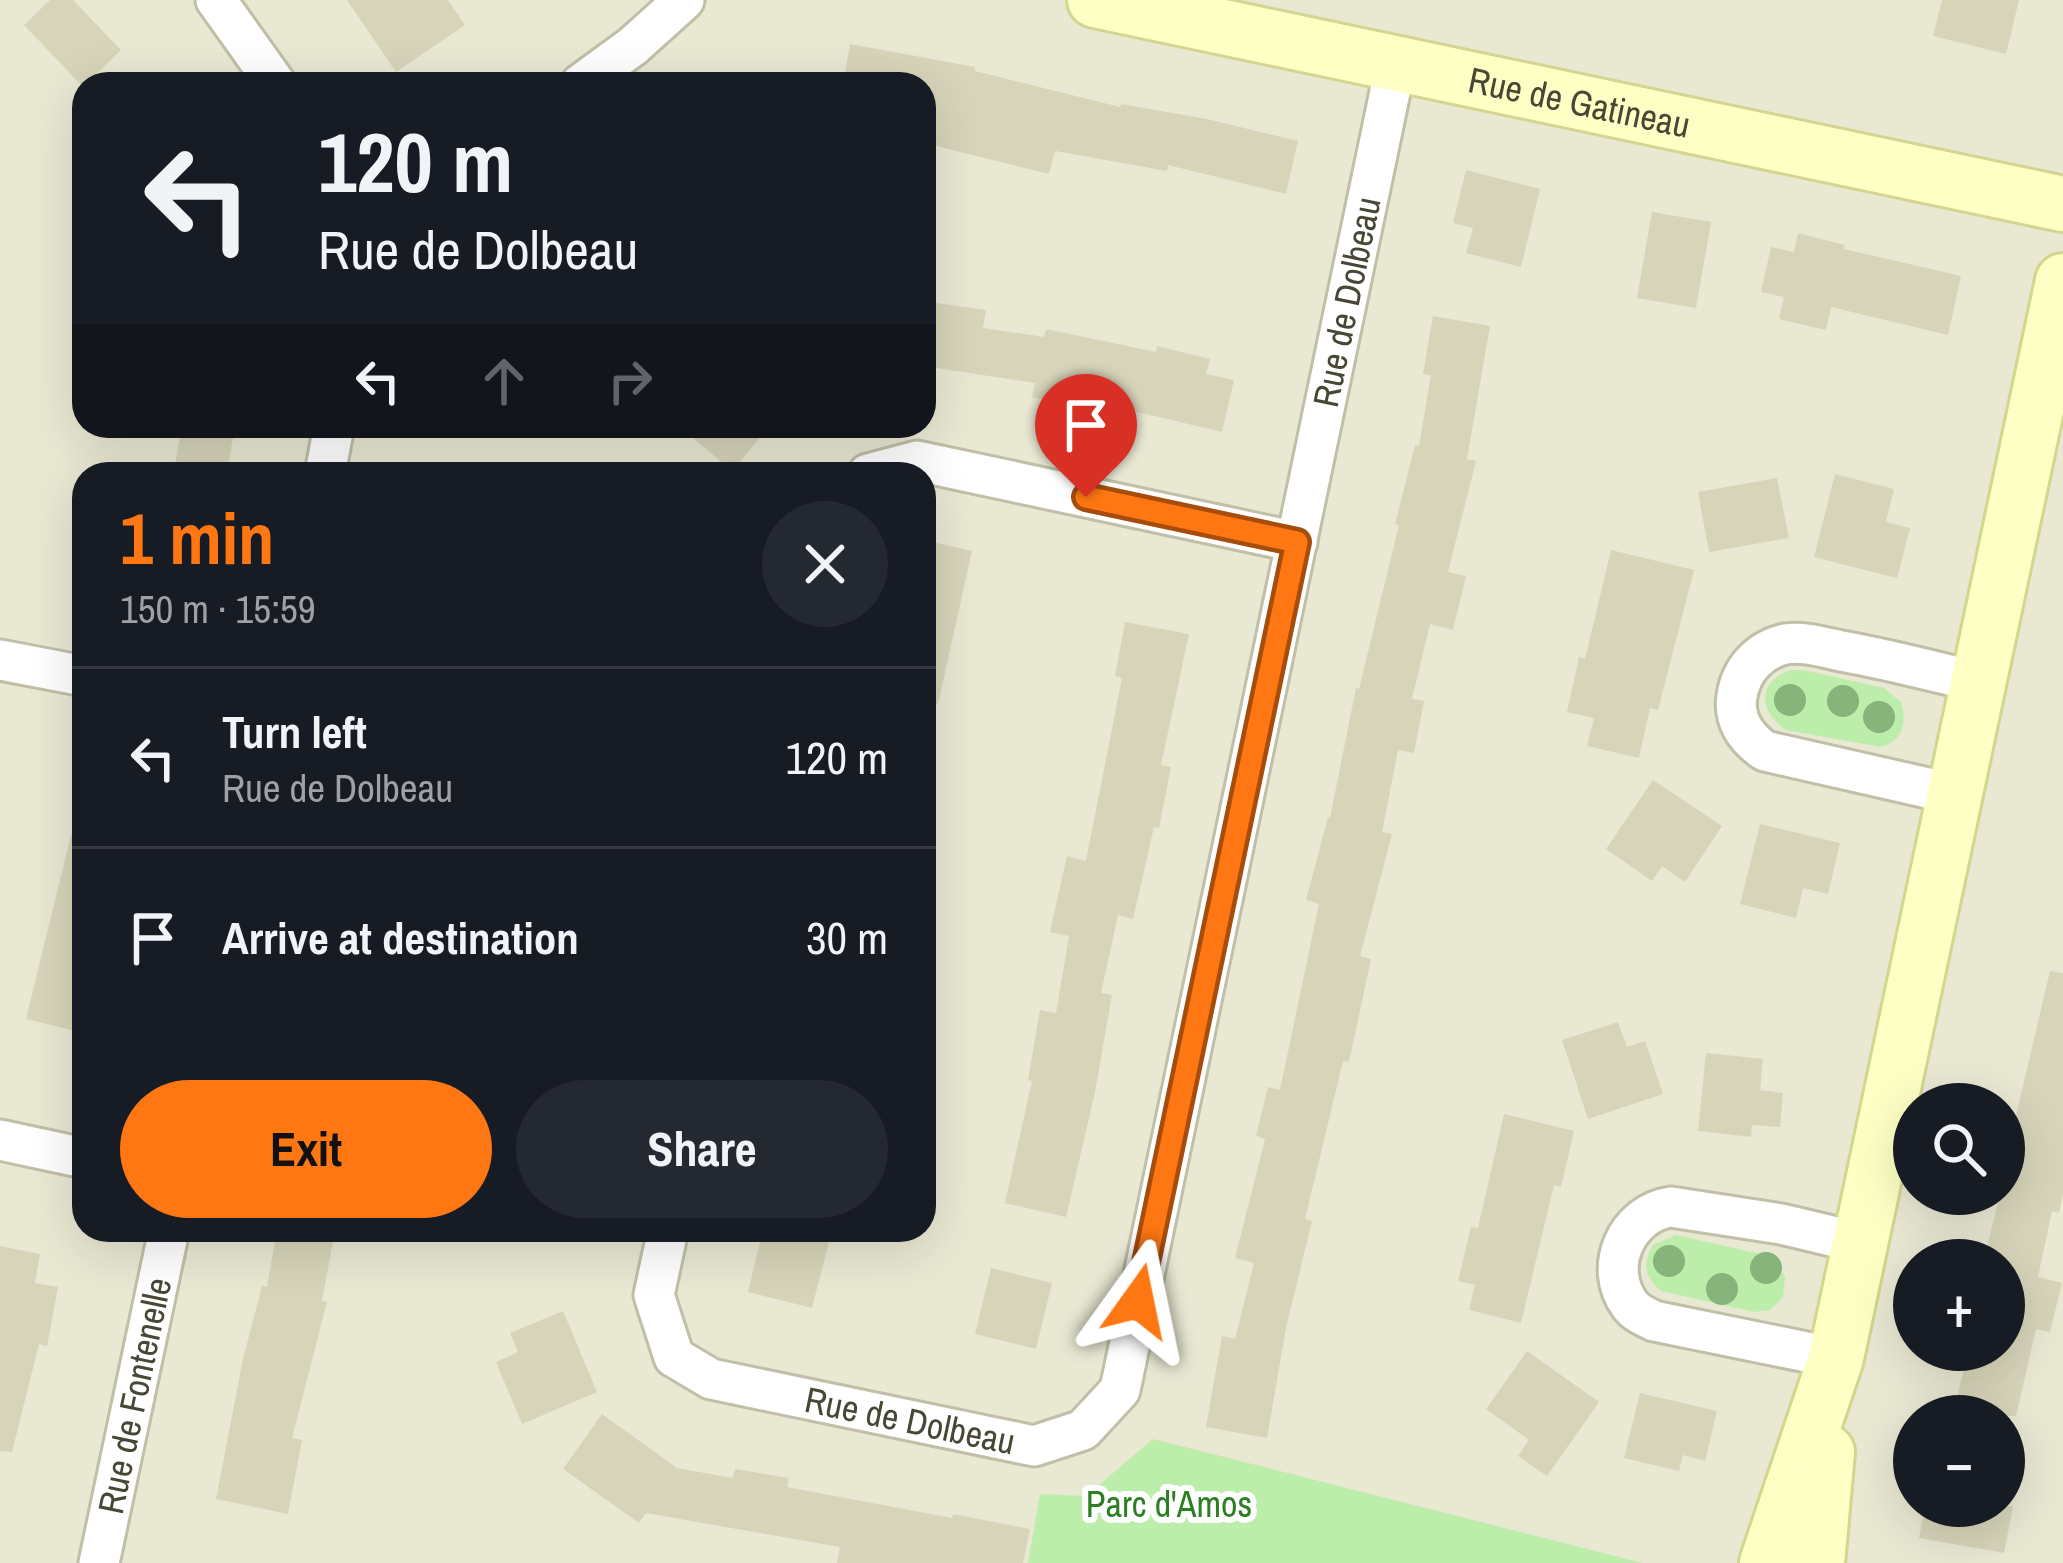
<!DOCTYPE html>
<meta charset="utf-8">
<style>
body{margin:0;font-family:"Archivo Narrow",sans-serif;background:#242831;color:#f1f3f6;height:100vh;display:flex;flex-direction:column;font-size:45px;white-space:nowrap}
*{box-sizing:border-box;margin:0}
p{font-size:39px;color:#9ea1a6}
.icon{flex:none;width:66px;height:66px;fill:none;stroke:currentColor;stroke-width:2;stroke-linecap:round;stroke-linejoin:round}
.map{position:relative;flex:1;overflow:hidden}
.details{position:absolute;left:72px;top:462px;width:864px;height:780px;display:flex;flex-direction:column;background:#171b24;border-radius:36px;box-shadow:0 12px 48px #0002}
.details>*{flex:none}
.hud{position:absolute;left:72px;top:72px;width:864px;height:366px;border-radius:36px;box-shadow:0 12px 48px #0002;background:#171b24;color:#f1f3f6;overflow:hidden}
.controls{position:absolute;left:1893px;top:1083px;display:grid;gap:24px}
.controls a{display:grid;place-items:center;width:132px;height:132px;border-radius:50%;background:#171b24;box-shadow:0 12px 48px #0002;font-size:60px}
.pin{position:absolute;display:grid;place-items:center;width:102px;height:102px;color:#fff;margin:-123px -51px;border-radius:50% 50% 50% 0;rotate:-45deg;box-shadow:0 0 12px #0007}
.pin .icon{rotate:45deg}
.me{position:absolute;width:132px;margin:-66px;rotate:12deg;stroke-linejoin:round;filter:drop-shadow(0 0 9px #0008)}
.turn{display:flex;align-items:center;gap:42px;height:252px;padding:0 48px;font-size:54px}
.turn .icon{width:156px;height:156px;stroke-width:2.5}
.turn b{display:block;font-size:84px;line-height:102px}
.lanes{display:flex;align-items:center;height:114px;padding:0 48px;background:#0003;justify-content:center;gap:60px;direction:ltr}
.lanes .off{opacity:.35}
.round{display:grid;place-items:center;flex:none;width:126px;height:126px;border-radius:63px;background:#242831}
.head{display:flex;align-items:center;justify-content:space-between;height:204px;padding:0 48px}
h1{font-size:72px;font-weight:800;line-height:90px;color:#ff7712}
.button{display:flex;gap:24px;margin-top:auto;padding:24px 48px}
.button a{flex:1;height:138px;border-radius:72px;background:#ff7712;color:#111;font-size:48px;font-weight:800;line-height:138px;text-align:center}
.button a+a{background:#242831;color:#f1f3f6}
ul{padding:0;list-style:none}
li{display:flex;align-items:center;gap:36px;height:180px;padding:0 48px;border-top:3px solid #363941}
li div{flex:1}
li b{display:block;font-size:45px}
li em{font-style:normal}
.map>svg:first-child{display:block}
.residential{fill:#e9e8d3;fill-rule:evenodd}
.green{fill:#bdedab}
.building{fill:#d7d4ba}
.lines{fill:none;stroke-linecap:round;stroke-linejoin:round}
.street-casing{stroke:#c1bfa7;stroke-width:45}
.secondary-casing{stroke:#d4d58f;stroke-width:60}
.street{stroke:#fff;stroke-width:39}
.secondary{stroke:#fdffc5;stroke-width:54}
.tree{fill:#86b47a}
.route-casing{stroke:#a64d0c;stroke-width:30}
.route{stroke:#ff7712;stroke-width:21}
.labels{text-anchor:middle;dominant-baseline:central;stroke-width:12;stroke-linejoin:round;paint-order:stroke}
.street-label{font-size:36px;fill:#484634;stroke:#fff}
.park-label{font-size:36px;fill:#2c7f22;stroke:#fff}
</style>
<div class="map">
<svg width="2063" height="1563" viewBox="0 0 2063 1563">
<rect width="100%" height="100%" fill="#f4f4e6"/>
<path class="residential" d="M0 0H2063V1563H0ZM84 84H924V426H84ZM84 474H924V1230H84ZM1914 1104H2004V1194H1914ZM1914 1260H2004V1350H1914ZM1914 1416H2004V1506H1914Z"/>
<path class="green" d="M1791 670H1803L1884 688 1901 702C1907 722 1903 741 1881 747L1786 730C1759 712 1756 682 1791 670Z
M1676 1235 1774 1257 1785 1277 1783 1297 1770 1310 1754 1312 1661 1291C1644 1277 1642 1262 1654 1244Z
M1153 1439 1643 1563H1028L1040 1494 1086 1496Z"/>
<path class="building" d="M50 0H73L121 50 83 87 24 25Z
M347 0H448L465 25 396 72Z
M1942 0H2019L2006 54 1933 36Z
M850 44 975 67V71L1120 107 1121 104 1207 119 1298 141 1286 194 1168 165 1167 171 1055 151 1049 174 924 143V84H843Z
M1466 170 1540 189 1521 267 1466 253 1473 228 1453 223Z
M1652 212 1711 222 1696 308 1637 298Z
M1798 233 1845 245 1844 249 1961 276 1948 335 1831 307 1826 330 1779 319 1784 297 1761 292 1771 247 1794 252Z
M930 302 986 310 983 328 1044 337 1046 329 1156 352 1157 346 1210 359 1206 374 1234 380 1222 432 1087 400 1085 408 1032 397 1035 383 924 366V340Z
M1433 316 1490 326 1467 459 1476 461 1448 572 1466 576 1453 630 1430 624 1412 699 1424 701 1414 753 1398 750 1382 832 1392 834 1360 956 1371 959 1349 1062 1343 1061 1305 1219 1312 1221 1286 1328 1267 1438 1206 1427 1222 1336 1235 1339 1254 1263 1235 1258 1265 1139 1256 1136 1268 1087 1280 1090 1319 904 1306 900 1328 817 1330 818 1356 688 1359 689 1399 525 1395 524 1415 445 1419 446 1431 375 1423 374Z
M182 426H235L227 473 175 464Z
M679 426H770L732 471Z
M1835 474 1894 489 1886 522 1910 528 1897 578 1814 557Z
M1777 478 1789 538 1709 552 1698 492Z
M924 540 972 551 938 704 924 703Z
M1611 550 1694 570 1658 710 1650 708 1639 758 1587 746 1594 718 1567 712 1579 657 1585 659Z
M1125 622 1189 634 1161 765 1171 767 1159 828 1154 827 1133 919 1118 915 1101 993 1112 995 1095 1092 1066 1217 1005 1203 1032 1081 1028 1080 1040 1010 1056 1013 1069 936 1050 932 1067 856 1086 861 1122 678 1115 676Z
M1653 780 1722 826 1685 882 1662 866 1652 881 1606 849Z
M1760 824 1840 843 1828 894 1803 888 1796 918 1740 904Z
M71 835 84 837V1033L26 1019Z
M2050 971 2063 973V1194L2059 1213 2052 1211 2038 1277 2062 1283 2050 1332 2036 1329 2016 1416H1953L1964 1368 1973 1370 1977 1350H2004V1260H1984L2000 1194H2004V1150L2009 1123 2014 1124Z
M1618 1022 1627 1047 1645 1041 1663 1094 1588 1119 1562 1040Z
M1706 1053 1763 1059 1760 1090 1783 1093 1780 1127 1752 1125 1751 1137 1698 1131Z
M1504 1114 1574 1131 1561 1187 1554 1185 1521 1323 1469 1310 1475 1285 1458 1281 1471 1227 1478 1228Z
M277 1230H335L322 1301 327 1302 292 1438 302 1440 288 1514 216 1499 243 1359 262 1286 267 1287Z
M763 1230H832L812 1308 748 1292Z
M0 1246 40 1254 35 1283 58 1287 47 1346 39 1344 12 1452 0 1451Z
M991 1268 1052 1283 1036 1349 975 1334Z
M563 1311 597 1392 522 1424 496 1362 518 1352 510 1333Z
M1527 1351 1599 1402 1547 1476 1518 1456 1529 1440 1486 1409Z
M1640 1393 1717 1411 1705 1461 1683 1455 1679 1471 1624 1458Z
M602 1414 677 1468 733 1478 735 1469 789 1478 787 1487 952 1518 953 1514 1030 1529 1023 1563H837L840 1547 646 1513 639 1523 563 1469Z
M1925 1506H2013L2004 1553 1919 1538Z"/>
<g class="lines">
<defs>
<g id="street">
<path d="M216 0 276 84"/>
<path d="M581 84 633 46 684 0"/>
<path d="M325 474 334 426"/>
<path d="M868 474 917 461 1297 542"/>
<path d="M0 660 84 676"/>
<path d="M1954 794 1765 751C1746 738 1733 720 1737 696 1741 670 1759 650 1785 644 1803 641 1823 647 1841 651 1887 659 1932 671 1978 682"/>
<path d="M0 1140 84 1158"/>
<path id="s1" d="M668 1230 654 1295 674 1357 711 1379 1034 1446 1083 1430 1120 1390 1396 63"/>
<path d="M1836 1358 1654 1321C1646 1317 1636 1313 1630 1305 1602 1267 1627 1213 1671 1207L1781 1224 1861 1243"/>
<path id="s2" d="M99 1563 169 1230"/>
</g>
<g id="secondary">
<path id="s3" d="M1095 0 2063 204"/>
<path d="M1767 1563 1836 1358 2063 281"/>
<path d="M1817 1563 1827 1452"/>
</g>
</defs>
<use href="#street" class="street-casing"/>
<use href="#secondary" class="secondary-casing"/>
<use href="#street" class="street"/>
<use href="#secondary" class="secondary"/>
</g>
<g class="tree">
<circle cx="1790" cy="700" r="16"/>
<circle cx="1843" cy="701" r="16"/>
<circle cx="1879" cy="717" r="16"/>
<circle cx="1669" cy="1261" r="16"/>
<circle cx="1766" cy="1268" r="16"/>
<circle cx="1722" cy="1289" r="16"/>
</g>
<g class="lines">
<defs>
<path id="route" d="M1086 497 1297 542 1138 1301"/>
</defs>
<use href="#route" class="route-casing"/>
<use href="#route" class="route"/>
</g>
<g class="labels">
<g class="street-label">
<text stroke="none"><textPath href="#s3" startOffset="495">Rue de Gatineau</textPath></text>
<text stroke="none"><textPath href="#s1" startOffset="1722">Rue de Dolbeau</textPath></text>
<text stroke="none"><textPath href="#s2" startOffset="171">Rue de Fontenelle</textPath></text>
<text stroke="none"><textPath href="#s1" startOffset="378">Rue de Dolbeau</textPath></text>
</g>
<g class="park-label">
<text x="1169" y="1504">Parc d'Amos</text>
</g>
</g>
</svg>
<div class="controls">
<a><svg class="icon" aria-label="search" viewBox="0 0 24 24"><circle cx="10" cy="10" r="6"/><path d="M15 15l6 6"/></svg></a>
<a>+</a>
<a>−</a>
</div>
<div class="pin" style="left:1086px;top:497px;background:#d93025"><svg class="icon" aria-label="arrive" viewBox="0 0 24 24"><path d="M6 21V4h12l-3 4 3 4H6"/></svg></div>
<svg class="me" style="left:1138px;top:1301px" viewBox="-20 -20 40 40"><path d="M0-17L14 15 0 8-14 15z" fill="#ff7712" stroke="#fff" stroke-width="4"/></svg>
<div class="hud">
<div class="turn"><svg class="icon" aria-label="left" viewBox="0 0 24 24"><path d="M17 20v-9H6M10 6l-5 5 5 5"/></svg><div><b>120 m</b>Rue de Dolbeau</div></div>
<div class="lanes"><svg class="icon" aria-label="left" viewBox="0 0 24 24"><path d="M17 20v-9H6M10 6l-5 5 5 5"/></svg><svg class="icon off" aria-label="ahead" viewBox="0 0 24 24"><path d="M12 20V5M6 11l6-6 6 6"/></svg><svg class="icon off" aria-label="right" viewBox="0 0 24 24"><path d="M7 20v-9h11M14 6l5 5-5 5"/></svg></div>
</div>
<section class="details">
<div class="head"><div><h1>1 min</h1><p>150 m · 15:59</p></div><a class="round"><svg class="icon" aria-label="close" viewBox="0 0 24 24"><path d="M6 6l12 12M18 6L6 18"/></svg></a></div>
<ul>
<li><svg class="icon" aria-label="left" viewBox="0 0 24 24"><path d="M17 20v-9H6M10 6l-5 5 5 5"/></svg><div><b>Turn left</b><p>Rue de Dolbeau</p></div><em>120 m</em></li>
<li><svg class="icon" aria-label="arrive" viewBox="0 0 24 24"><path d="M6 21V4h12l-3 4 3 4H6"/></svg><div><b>Arrive at destination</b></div><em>30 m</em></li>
</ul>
<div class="button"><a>Exit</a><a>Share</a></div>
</section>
</div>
